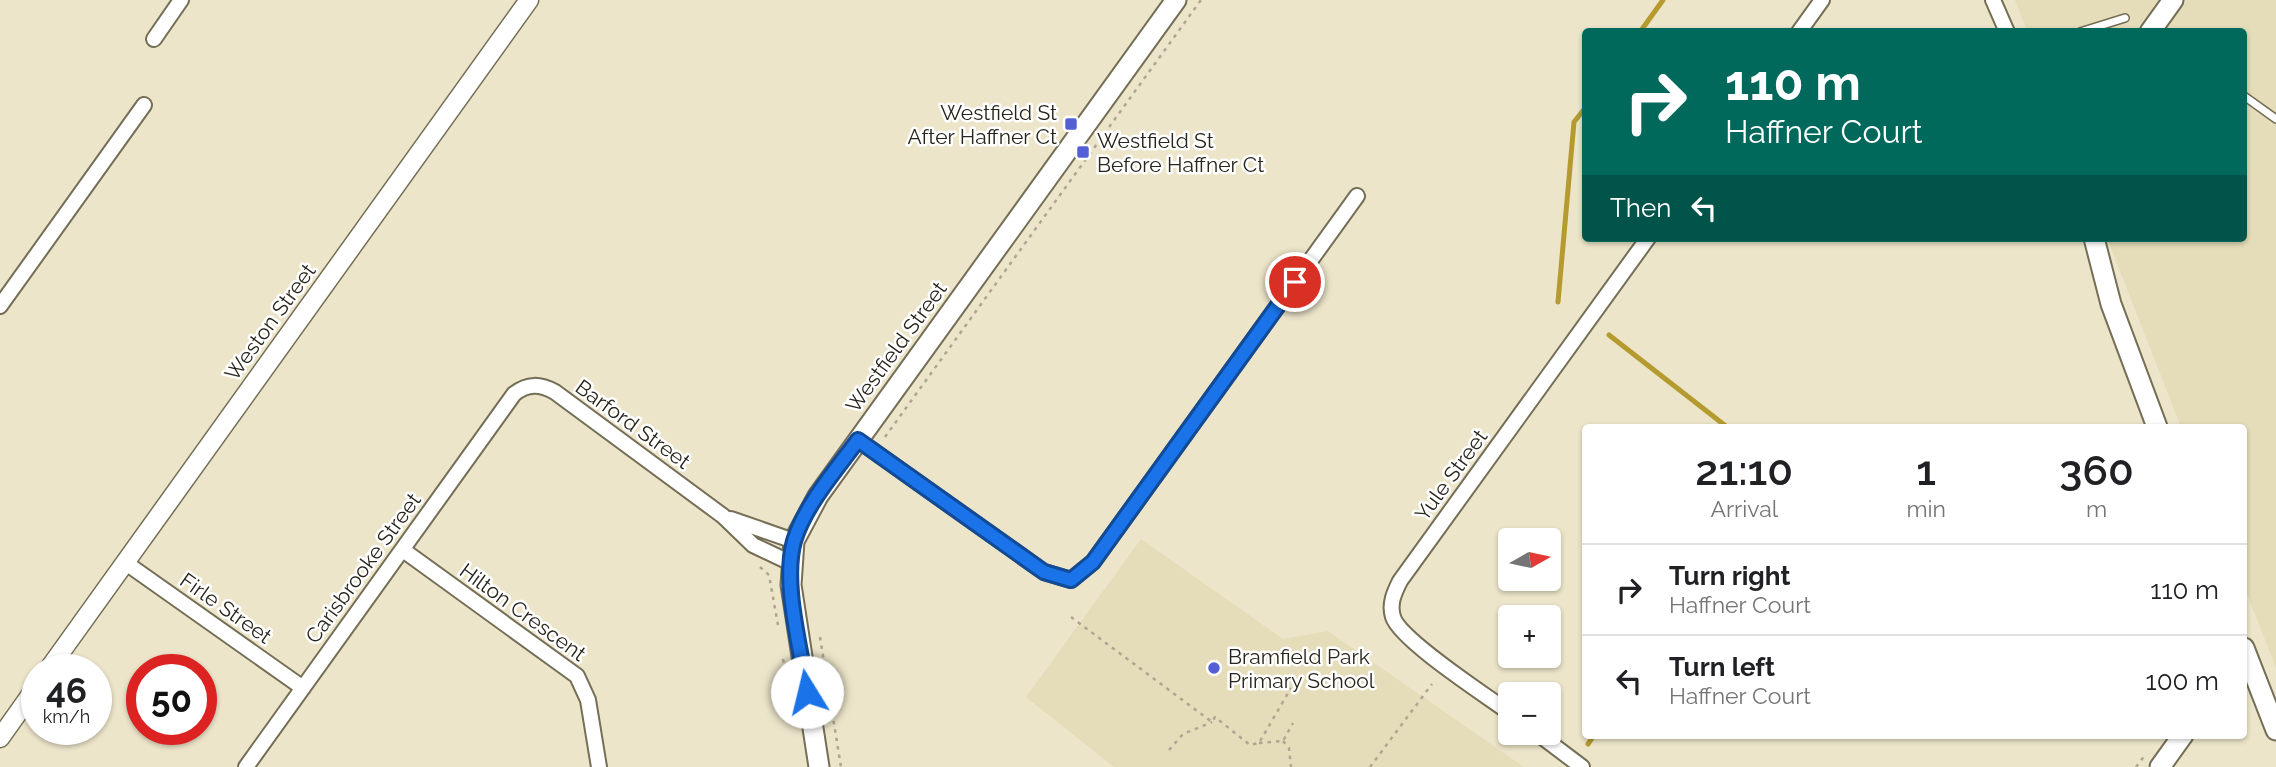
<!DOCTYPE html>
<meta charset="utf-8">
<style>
body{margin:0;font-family:Raleway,sans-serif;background:#f2f2f2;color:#202124;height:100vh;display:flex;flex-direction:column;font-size:26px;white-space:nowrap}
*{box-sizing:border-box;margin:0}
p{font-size:23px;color:#757577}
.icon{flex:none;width:38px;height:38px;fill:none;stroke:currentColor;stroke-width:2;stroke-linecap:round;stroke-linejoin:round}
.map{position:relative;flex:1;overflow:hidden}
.sheet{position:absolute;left:1582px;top:424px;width:665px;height:315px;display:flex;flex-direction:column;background:#fff;border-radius:7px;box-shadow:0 2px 5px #0004}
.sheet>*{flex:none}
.guide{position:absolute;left:1582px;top:28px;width:665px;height:214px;border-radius:7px;box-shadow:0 2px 5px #0004;background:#00695c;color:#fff;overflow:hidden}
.needle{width:46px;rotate:81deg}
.controls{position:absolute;left:1498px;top:528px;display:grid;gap:14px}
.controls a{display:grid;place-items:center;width:63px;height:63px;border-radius:7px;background:#fff;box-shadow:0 2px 5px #0004;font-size:35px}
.speed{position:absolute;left:21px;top:654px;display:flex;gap:14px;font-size:35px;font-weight:700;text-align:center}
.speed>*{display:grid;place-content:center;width:91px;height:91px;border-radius:50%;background:#fff;box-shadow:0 2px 5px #0004;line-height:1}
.speed small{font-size:18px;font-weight:400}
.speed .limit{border:10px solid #d22;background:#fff;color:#111}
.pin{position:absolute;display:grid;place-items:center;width:60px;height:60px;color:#fff;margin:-30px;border:4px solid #fff;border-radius:50%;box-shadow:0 2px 7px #0007}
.me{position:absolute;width:77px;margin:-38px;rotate:351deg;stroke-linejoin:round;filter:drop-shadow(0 0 5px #0008)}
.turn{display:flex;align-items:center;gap:24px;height:147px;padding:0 28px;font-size:32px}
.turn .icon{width:91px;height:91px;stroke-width:2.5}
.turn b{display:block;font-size:49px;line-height:60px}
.then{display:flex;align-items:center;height:66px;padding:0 28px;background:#0003;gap:14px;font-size:26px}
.eta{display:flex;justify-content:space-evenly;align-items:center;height:119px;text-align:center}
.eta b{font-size:42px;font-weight:600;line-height:49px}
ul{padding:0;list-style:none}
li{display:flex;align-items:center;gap:21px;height:91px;padding:0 28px;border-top:2px solid #e0e0e0}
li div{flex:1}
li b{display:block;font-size:26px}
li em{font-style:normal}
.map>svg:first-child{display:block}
.built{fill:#e5dcb9}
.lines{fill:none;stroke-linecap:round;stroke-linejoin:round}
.stream{stroke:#b59b2f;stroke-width:5}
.service-casing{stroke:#746e56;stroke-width:10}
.minor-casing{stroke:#746e56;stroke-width:18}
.tertiary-casing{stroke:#746e56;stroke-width:21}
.secondary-casing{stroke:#746e56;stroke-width:23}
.path{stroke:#ada791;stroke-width:2.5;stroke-dasharray:3.5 5;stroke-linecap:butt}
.service{stroke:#fff;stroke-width:7}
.minor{stroke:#fff;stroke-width:14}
.tertiary{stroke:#fff;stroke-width:18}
.secondary{stroke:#fff;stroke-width:19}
.route-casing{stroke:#114b97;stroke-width:18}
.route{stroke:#1a73e8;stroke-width:12}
.poi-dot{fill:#555fd5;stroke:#fff;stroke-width:2.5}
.labels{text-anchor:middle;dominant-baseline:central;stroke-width:5;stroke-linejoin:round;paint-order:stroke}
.poi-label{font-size:21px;fill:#28251b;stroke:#fff;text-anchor:start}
.street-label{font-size:21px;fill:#28251b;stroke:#fff}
</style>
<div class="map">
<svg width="2276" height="767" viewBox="0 0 2276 767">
<rect width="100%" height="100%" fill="#ece5ca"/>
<path class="built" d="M2015 0H2276V668L2244 586V427H2181L2107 238H2244V32L2027 31Z
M1141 539 1283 639 1328 631 1524 767H1114L1026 697Z"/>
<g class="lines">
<path class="stream" d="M1640 32 1663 0
M1558 302 1574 122 1586 107
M1609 335 1727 427
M1588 744 1594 735"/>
<defs>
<path id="service" d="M2080 32 2125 18
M2244 96 2276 119"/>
<path id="minor" d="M1993 0 2007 32
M1799 32 1822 0
M154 39 181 0
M0 306 144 105
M858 440 1044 572 1071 580 1093 562 1357 196
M731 519 794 541
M403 550 577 676 588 700 599 767
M126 563 303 688
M1510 713C1487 696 1400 640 1393 617 1389 604 1394 593 1400 581L1648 238
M1537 733 1582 767
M246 767 514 394C528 383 540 384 555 392L723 516 753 545 791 563"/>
<path id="tertiary" d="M48 670 529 0
M0 738 37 686"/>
<path id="secondary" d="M2150 32 2173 0
M2094 238 2111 304 2157 427
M2244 648 2276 730
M819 767 791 585 794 541 818 496 1176 0
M2160 767 2183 735"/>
</defs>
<use href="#service" class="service-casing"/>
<use href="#minor" class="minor-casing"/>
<use href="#tertiary" class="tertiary-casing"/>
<use href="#secondary" class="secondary-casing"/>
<path class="path" d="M885 437 1201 0
M760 567 769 575 778 625
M1071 617 1212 722 1215 717 1250 745 1259 743 1291 688
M820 637 841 767
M783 659 787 680
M1283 741 1289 748 1291 767
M1259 743 1283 741 1293 723
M1169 750 1183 734 1212 722
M1370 767 1432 684
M2136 767 2145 755"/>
<use href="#service" class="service"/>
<use href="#minor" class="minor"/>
<use href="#tertiary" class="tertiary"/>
<use href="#secondary" class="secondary"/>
</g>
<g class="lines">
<defs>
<path id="route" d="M807 692C801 648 782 584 794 541 805 505 836 470 858 440L1044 572 1071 580 1093 562 1295 282"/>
</defs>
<use href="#route" class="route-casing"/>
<use href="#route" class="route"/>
</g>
<g class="poi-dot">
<rect x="1064" y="117" width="14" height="14" rx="3.5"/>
<rect x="1076" y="145" width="14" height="14" rx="3.5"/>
<circle cx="1214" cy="668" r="7"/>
</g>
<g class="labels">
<g class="poi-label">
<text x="1057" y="112" text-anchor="end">Westfield St<tspan x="1057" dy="24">After Haffner Ct</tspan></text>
<text x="1097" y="140">Westfield St<tspan x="1097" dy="24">Before Haffner Ct</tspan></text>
<text x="1228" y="656">Bramfield Park<tspan x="1228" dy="24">Primary School</tspan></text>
</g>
<g class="street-label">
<text transform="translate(270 322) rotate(-54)">Weston Street</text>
<text transform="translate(896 347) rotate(-54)">Westfield Street</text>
<text transform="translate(633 424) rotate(36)">Barford Street</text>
<text transform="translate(1451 475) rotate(-54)">Yule Street</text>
<text transform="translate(363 568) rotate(-54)">Carisbrooke Street</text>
<text transform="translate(226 608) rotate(35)">Firle Street</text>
<text transform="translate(523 612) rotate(36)">Hilton Crescent</text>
</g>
</g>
</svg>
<div class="controls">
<a><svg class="needle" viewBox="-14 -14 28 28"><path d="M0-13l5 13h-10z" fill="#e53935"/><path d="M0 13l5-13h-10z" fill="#757577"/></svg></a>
<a>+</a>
<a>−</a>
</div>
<div class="speed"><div>46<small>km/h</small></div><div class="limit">50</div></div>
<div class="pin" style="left:1295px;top:282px;background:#d93025"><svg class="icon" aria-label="arrive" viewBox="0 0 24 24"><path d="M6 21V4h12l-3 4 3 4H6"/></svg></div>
<svg class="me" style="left:807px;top:692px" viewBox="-20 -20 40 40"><circle r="19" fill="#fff"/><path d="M0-13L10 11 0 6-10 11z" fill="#1a73e8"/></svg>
<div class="guide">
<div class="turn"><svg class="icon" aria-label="right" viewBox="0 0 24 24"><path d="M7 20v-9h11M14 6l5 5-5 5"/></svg><div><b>110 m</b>Haffner Court</div></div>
<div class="then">Then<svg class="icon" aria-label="left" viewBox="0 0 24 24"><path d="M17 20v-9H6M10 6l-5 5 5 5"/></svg></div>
</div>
<section class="sheet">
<div class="eta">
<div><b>21:10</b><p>Arrival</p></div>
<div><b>1</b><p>min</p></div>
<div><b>360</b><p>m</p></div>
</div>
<ul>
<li><svg class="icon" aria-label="right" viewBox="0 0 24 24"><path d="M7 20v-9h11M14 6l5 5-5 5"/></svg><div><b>Turn right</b><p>Haffner Court</p></div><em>110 m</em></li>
<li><svg class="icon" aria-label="left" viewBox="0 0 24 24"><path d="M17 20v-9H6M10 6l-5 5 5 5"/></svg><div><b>Turn left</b><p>Haffner Court</p></div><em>100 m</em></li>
</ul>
</section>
</div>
